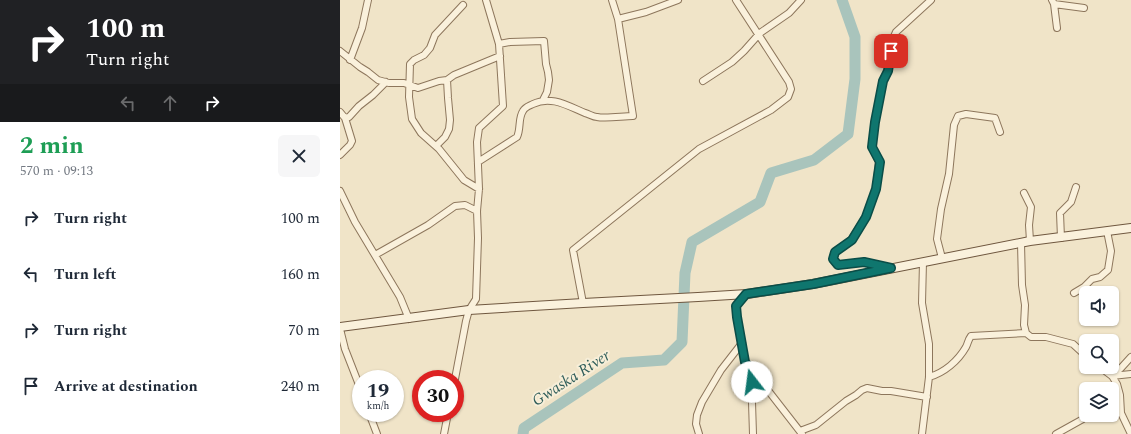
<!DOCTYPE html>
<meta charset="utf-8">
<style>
body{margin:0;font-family:Spectral,serif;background:#f6f6f7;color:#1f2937;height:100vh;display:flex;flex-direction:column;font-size:15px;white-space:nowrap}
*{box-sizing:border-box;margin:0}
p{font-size:13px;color:#747a83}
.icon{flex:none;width:22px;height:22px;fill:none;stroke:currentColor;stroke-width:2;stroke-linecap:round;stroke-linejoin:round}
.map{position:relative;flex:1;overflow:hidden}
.side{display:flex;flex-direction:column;background:#fff;width:340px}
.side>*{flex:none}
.banner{background:#202124;color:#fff;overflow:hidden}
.controls{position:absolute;left:739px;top:286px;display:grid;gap:8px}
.controls a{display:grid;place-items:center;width:40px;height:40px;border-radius:6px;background:#fff;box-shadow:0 1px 3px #0004;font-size:20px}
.speed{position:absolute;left:12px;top:370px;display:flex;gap:8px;font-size:20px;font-weight:700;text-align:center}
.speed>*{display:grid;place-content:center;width:52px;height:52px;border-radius:50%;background:#fff;box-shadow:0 1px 3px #0004;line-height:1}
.speed small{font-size:10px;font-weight:400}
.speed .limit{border:6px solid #d22;background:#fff;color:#111}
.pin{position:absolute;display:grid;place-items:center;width:34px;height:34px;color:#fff;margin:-17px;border-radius:8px;box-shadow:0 2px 6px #0006}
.me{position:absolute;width:44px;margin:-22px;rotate:345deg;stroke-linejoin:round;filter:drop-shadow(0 0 3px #0008)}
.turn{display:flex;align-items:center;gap:14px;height:84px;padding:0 20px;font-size:18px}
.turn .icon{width:52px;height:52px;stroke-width:2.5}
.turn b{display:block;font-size:28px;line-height:34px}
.lanes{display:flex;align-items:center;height:38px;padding:0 20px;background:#0003;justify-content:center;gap:20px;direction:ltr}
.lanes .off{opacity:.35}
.round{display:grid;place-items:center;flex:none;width:42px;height:42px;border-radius:6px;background:#f6f6f7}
.overview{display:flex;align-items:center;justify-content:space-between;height:68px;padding:0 20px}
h1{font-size:24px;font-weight:700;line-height:30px;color:#1e9e55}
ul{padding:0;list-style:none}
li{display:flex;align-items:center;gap:12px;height:56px;padding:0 20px}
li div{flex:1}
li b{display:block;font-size:15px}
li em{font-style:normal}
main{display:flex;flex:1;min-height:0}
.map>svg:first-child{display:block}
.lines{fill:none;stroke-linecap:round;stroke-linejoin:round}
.river{stroke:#a9c4bc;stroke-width:11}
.street-casing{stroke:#8d765c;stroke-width:8}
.secondary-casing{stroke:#6f573f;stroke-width:10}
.street{stroke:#faf1dc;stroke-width:6}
.secondary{stroke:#faf1dc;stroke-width:8}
.route-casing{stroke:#0a4d48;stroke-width:10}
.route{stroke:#0f766e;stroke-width:7}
.labels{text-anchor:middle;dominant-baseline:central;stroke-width:4;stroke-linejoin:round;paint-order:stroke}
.water-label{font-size:16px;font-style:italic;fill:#2f5d5a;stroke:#f7eed8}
</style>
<main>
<section class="side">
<div class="banner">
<div class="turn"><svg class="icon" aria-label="right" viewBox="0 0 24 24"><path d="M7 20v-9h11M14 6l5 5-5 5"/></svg><div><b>100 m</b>Turn right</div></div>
<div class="lanes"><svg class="icon off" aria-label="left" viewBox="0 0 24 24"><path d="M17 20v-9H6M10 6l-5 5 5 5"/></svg><svg class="icon off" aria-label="ahead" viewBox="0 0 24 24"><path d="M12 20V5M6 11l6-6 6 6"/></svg><svg class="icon" aria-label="right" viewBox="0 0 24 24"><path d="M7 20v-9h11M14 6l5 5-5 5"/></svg></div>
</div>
<div class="overview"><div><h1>2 min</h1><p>570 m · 09:13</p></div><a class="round"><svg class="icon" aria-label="close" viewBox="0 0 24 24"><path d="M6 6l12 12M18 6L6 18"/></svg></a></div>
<ul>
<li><svg class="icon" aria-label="right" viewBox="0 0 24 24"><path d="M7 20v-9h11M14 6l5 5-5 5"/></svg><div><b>Turn right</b></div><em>100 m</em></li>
<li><svg class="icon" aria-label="left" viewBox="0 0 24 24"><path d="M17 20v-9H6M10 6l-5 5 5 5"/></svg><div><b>Turn left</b></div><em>160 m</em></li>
<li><svg class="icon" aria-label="right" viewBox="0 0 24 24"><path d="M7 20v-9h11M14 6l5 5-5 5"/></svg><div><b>Turn right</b></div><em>70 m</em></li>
<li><svg class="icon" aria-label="arrive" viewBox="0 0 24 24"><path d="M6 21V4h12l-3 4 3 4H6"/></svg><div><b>Arrive at destination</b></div><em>240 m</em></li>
</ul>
</section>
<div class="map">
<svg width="791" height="434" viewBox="0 0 791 434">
<rect width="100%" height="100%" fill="#f0e4c8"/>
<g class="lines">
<path class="river" d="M183 434 184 428 282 363 324 360 342 342 345 273 352 242 420 202 431 173 474 160 508 134 515 79V37L502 0"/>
<defs>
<path id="street" d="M712 0 714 4 717 28
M714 4 744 8
M123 5 95 35 90 48 84 55 74 60 70 64 69 97 72 119 81 133 99 149 124 180 139 189
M278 19 306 12 338 0
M159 44 170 42 204 41 206 64 208 72 209 80 207 92 203 100
M0 51 20 67 28 72 38 80 49 83H64L78 88 99 81 107 80 114 75 160 56
M10 60 22 28 28 0
M363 81 392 62 404 51 420 33 449 13 461 0
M0 112 5 118
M96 146 105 137 109 129 110 120 108 98 107 80
M0 155 10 145 12 141 5 118 9 117 19 106 33 95 46 82
M138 162 177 137C181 129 178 118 183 111 185 107 189 106 193 104 211 95 228 106 245 113 249 114 253 117 257 117 266 119 283 116 293 116L278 19 272 0
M0 191 15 222 60 297 69 319
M684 193 691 207 689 225 690 241
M721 238 720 213 731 202 736 187
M681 243 682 285 685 305 684 325 686 333 691 337H706L733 344 746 356
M35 255 88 225 115 206 125 205 137 211
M602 258 597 239 601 209 609 174 614 125 618 116 626 114 655 118 660 132
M549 268 524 262 497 265 493 259 495 252 511 240 526 217 536 189 539 162 532 147 535 122 543 81 548 71 551 43 556 32 591 0
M734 293 744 287 752 279 760 277 768 270 771 251 767 231
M407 294 396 306 397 317 405 362 427 389 462 434
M243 303 233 250 359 149 431 110 448 97 451 89 449 82 396 0
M0 329 5 349 21 390
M791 357 781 368 772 376 791 374
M760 367 772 376 777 384 780 395 781 413 791 434
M411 370 413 434
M589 377C604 373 618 361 626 347 628 343 628 340 631 336L686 333
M115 379 126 321 129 310 136 299 138 238 137 211 139 189 137 142 139 128 163 106 159 44 146 0
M29 413 37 434
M460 431 476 425 506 401 516 395 522 390 527 388 542 391H551L587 397
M104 434 108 413
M359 434 356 424 357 415 362 402 381 370 402 343
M582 434 589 377V344L582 303 583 262
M716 434 743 419 747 415"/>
<path id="secondary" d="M0 327 129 310 243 303 358 297 407 294 473 284 690 241 791 228"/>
</defs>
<use href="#street" class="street-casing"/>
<use href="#secondary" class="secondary-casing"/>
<use href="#street" class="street"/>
<use href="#secondary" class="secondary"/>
</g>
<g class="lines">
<defs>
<path id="route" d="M412 382 411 370 405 362 397 317 396 306 406 294 473 284 551 268 524 262 498 265 493 259 495 252 512 240 526 217 536 189 540 162 532 147 535 122 543 81 548 71 551 51"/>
</defs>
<use href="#route" class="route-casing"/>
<use href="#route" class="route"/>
</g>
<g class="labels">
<g class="water-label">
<text transform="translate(231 378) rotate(-33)">Gwaska River</text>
</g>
</g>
</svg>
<div class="controls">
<a><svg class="icon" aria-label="sound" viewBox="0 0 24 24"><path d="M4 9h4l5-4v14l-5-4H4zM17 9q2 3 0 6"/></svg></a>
<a><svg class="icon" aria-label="search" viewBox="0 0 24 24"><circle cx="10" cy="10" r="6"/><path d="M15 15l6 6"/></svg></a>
<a><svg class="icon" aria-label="layers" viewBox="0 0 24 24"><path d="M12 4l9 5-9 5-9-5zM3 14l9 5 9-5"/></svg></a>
</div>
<div class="speed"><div>19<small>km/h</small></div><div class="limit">30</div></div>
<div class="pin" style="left:551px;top:51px;background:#d93025"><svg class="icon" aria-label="arrive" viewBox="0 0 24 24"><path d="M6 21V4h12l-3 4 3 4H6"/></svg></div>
<svg class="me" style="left:412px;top:382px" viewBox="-20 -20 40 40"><circle r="19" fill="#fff"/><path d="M0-13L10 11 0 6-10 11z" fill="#0f766e"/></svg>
</div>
</main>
